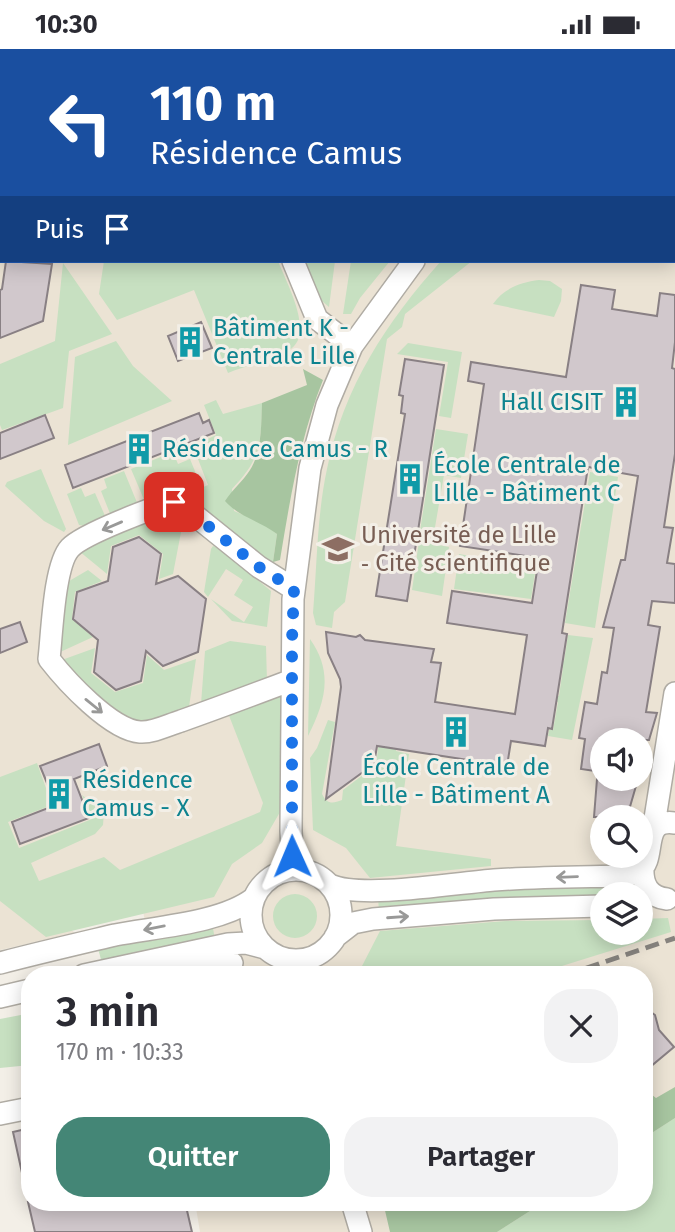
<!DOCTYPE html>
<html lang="fr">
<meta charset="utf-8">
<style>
body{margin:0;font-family:"Fira Sans",sans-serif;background:#f2f2f3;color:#2b2b33;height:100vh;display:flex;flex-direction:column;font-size:26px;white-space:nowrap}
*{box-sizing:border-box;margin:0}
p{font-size:23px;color:#7c7c81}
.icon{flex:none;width:38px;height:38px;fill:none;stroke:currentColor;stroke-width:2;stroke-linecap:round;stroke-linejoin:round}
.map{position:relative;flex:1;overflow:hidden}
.sheet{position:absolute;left:21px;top:917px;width:632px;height:245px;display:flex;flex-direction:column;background:#fff;border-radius:28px;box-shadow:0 4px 18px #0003}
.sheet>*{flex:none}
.top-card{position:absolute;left:0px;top:0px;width:676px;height:214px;box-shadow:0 4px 18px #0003;background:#1a4fa0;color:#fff;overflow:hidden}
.buttons{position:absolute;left:590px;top:679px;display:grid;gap:14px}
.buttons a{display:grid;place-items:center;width:63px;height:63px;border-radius:50%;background:#fff;box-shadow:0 4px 18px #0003;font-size:35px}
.pin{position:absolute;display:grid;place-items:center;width:60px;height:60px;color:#fff;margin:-30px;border-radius:14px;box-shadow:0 4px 10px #0006}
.me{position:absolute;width:77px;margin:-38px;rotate:359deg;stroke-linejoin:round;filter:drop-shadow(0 0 5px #0008)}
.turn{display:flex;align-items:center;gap:24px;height:147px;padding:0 35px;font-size:32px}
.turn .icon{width:91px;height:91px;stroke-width:2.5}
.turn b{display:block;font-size:49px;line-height:60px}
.then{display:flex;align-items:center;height:66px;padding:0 35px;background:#0003;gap:14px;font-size:26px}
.round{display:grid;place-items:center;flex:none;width:74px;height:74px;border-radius:28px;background:#f2f2f3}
.overview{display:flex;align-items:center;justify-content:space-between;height:119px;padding:0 35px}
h1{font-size:42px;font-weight:600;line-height:52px}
.button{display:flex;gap:14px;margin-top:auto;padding:14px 35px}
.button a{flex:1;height:80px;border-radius:28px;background:#448676;color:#fff;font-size:28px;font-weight:600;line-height:80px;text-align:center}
.button a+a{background:#f2f2f3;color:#2b2b33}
.status{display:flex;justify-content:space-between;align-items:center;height:49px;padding:0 35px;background:#fff;direction:ltr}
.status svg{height:19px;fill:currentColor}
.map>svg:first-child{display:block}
.built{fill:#ebe3d4;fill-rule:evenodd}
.green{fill:#c7e0c1}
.forest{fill:#a7c5a0}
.building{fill:#d1c8cc;stroke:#898084;stroke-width:2}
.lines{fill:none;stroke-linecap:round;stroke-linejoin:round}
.minor-casing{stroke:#b0aca4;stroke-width:24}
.minor{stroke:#fff;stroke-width:21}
.rail{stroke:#86837e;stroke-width:5;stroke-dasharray:14 7;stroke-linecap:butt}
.oneway{stroke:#999998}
.route{stroke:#1a73e8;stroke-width:12;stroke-dasharray:0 21.6}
.labels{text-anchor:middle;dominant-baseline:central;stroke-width:6;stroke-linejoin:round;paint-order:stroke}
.culture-label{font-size:24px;fill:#0d838f;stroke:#f3efe7;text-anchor:start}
.education-label{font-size:24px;fill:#785e54;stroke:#f3efe7;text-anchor:start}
</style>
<div class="status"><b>10:30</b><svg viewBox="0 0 49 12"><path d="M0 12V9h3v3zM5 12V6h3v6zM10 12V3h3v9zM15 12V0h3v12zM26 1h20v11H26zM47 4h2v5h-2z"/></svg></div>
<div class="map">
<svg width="675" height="1183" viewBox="0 0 675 1183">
<rect width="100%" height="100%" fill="#f3efe7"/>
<path class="built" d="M0 0H675V1183H200L195 1153H644V926H154L140 844 50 863 75 884 0 901ZM2 2H674V212H2ZM602 691H640V730H602ZM602 768H640V807H602ZM602 845H640V884H602Z"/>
<path class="green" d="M104 212H278C286 233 316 286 289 301 271 311 248 316 228 324L194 241 117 271 99 245Z
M305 212H335L329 258 322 252Z
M351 212H390L360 249 351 265H343Z
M441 212H472L405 265 402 278 387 290 345 553 334 563 332 579 316 576 313 564C317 516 317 466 327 420 344 337 386 274 441 212Z
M63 214 112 285 69 302 63 359 2 381 0 376V315L55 292Z
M539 231 550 232 562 240 561 252 554 268 493 255C503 240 521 233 539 231Z
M116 292 133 317 172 352 68 396 75 308Z
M408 294 462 303 451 369 439 367 448 313 397 305Z
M216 351 223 365 262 354C261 395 261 410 232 440L234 462 263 474 277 485 273 513 267 514 194 456 190 444 208 436 193 397 216 386 204 356Z
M436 380 468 385 461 429 444 426 434 484 420 482Z
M173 403 178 415 190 410 199 432 145 453 131 420Z
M41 420 66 480 64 483 44 472 5 437 7 433Z
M124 422 138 456 111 467 101 442 107 439 104 430Z
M590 423 618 428 595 579 565 574Z
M81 439 85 448 95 444 106 469 85 477 79 476 67 445Z
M166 465C174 465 178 470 182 478L173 525 159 530 163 505 139 486 111 497 107 525 79 502 89 495Z
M419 492 449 498 442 547 412 541Z
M213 497 219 499 271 542 267 578 232 572 211 550 244 573 253 558 234 546 243 531 226 520 208 548 204 543 211 500Z
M459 505 536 518 531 550 454 540Z
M88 521 102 532 75 543 72 570 93 588 58 604 64 535Z
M568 586 593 589 572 691 548 687 549 681H553L558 653 553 652 554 646 559 647 563 619 558 617 560 611 564 612Z
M310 590C334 624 325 653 308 687Z
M230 592 266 597 267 633 201 655 205 602Z
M95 599 91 624 115 643 143 634 147 606 164 621 196 610 189 658 145 675 130 672 60 615 59 612Z
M281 642 283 758 262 794 232 815 214 848 46 888 0 852V728L37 714 52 756 8 773 19 799 92 770 82 746 104 763 103 776 95 785 31 814 39 832 104 808 120 821 260 763 263 754 228 664Z
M404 646 396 702 409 705 396 797 491 810V817L370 829 346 799 313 781 310 709 317 699 328 671 335 673 322 745C327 755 332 755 342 751L343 741 376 716 383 661Z
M635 832 639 845H602V850L379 863 378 848Z
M273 867a22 22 0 1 1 44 0a22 22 0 1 1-44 0Z
M668 869 671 883 533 926H374L362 917 380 882 506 872 602 871V884H640L641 870Z
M212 873 215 891 102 914 97 896Z
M26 965 30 980V1016L0 1019V970Z
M675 1069V1183H497L544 1153H644V1089Z"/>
<path class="forest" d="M303 320 323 331C300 389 290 450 280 511L273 513 277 485C260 472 239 468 225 452 232 441 243 432 250 421 262 402 261 377 262 354L307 336Z
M675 1038V1069L644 1089V1044L647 1042 656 1049Z
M383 1153H544L497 1183H390Z"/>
<path class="building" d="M6 212 52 215 43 272 0 289V241L2 240Z
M581 236 615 241 612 260 657 267 660 244 675 246V293L672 319 675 320V405L664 478 673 479 667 514 675 515V554L652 552 648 576 660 578 646 663 657 664 649 691H602V723L581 720 585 690 579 689 585 653 597 655 602 623 607 624 614 579 603 578 621 511H625L638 427 588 418 562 584 567 585 552 680 548 679 545 697 511 692 507 717 377 697 374 715 326 750 341 638 340 630 328 604 326 583 356 588 360 586 365 591 434 600 431 613 441 614 435 653 515 665 527 586 447 574 452 542 532 554 539 509 460 497 484 335 468 332 471 313 566 328Z
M201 273 212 299 178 312 168 287Z
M405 310 444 316 407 552 376 547 405 365 401 364 403 347 399 346Z
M199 364 203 374 209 371 214 384 73 439 65 416Z
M45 366 54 389 0 410V384Z
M139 488 161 505 156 535 178 527 206 550 198 603 163 617 146 602 141 632 116 641 94 623 98 591 73 570 77 543 108 532 113 498Z
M20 573 27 593 0 604V580Z
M99 695 107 717 74 730 89 769 20 795 12 773 56 756 40 717Z
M597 730H638L627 768H594Z
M644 958 655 966 659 981 674 998 644 1023Z
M30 1079V1133H24L13 1083Z
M28 1153H185L192 1183H35Z"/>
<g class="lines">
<defs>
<path id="minor" d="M286 2 287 0
M674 69H675
M293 212 317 270 352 297
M292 631C255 645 218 659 181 672 168 676 153 684 140 683 111 681 66 632 49 610 52 585 54 516 70 499 83 485 154 458 174 453L187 460 259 518 294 540
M653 782 675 644
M643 818C642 836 649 848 667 850
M293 821 291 782 293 550 310 419 327 356 352 297 414 212
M251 866a45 45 0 1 1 90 0a45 45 0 1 1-90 0Z
M330 836C361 850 456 834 494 831 537 828 580 828 623 827 628 826 635 825 639 822 658 810 639 769 675 774
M335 888 353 874 373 870 494 860 602 857
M0 914C38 904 77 895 115 886 156 878 222 874 254 849
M84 926 228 895 246 894 265 899
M172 926 232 914
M0 948 30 941
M0 1065 30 1059
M352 1153 361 1183"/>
</defs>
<use href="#minor" class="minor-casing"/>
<use href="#minor" class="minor"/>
<path class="rail" d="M566 926 675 889"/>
</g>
<defs><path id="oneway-shaft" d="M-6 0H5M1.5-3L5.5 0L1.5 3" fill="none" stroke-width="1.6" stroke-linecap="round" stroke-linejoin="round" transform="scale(1.75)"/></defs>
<g class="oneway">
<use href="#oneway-shaft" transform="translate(112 477) rotate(157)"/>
<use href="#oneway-shaft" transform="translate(94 657) rotate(39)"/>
<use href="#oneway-shaft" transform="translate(567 828) rotate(178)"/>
<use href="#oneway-shaft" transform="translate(398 868) rotate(-4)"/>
<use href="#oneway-shaft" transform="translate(154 879) rotate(169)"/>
</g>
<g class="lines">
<path class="route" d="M174 453 187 460 259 518 294 540 292 591V807"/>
</g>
<defs>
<symbol id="building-bare" viewBox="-9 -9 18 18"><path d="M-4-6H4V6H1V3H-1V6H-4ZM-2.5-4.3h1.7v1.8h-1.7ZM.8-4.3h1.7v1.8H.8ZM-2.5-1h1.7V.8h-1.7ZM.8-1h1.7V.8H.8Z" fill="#0f9aa8" stroke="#f3efe7" stroke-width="2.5" paint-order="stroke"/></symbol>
<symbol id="university-bare" viewBox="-9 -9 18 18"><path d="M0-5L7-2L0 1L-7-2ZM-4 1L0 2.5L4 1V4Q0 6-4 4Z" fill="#8d6e63" stroke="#f3efe7" stroke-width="2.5" paint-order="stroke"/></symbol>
</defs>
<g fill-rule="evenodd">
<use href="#building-bare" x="168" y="271" width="44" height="44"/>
<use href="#building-bare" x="604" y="331" width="44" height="44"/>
<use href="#building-bare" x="117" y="378" width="44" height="44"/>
<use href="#building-bare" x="388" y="408" width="44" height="44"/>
<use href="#university-bare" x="316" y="478" width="44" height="44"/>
<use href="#building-bare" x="434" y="661" width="44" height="44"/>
<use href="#building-bare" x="37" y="723" width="44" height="44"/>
</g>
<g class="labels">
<g class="culture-label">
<text x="213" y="279">Bâtiment K -<tspan x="213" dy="28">Centrale Lille</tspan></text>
<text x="603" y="353" text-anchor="end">Hall CISIT</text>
<text x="162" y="400">Résidence Camus - R</text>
<text x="433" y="416">École Centrale de<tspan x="433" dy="28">Lille - Bâtiment C</tspan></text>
<text x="456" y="718" text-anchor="middle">École Centrale de<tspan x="456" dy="28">Lille - Bâtiment A</tspan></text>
<text x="82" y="731">Résidence<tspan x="82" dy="28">Camus - X</tspan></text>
</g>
<g class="education-label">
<text x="361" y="486">Université de Lille<tspan x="361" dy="28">‐ Cité scientifique</tspan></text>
</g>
</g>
</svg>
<div class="buttons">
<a><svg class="icon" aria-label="sound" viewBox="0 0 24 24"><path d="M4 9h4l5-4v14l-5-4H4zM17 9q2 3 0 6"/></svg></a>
<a><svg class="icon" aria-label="search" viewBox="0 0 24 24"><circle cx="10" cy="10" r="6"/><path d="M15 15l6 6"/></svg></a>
<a><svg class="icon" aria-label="layers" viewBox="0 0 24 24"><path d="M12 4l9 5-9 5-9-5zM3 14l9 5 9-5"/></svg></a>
</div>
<div class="pin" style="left:174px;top:453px;background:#d93025"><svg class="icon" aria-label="arrive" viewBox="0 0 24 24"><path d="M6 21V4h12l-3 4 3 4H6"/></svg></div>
<svg class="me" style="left:292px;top:807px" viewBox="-20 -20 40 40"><path d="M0-17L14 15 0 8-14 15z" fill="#1a73e8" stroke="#fff" stroke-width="4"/></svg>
<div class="top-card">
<div class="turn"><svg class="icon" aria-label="left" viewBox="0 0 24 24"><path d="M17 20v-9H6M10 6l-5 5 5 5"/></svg><div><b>110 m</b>Résidence Camus</div></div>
<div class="then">Puis<svg class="icon" aria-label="arrive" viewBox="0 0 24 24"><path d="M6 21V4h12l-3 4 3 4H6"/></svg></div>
</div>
<section class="sheet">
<div class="overview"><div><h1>3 min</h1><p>170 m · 10:33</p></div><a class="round"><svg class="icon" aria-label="close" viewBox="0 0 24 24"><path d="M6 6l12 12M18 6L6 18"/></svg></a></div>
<div class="button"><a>Quitter</a><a>Partager</a></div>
</section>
</div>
